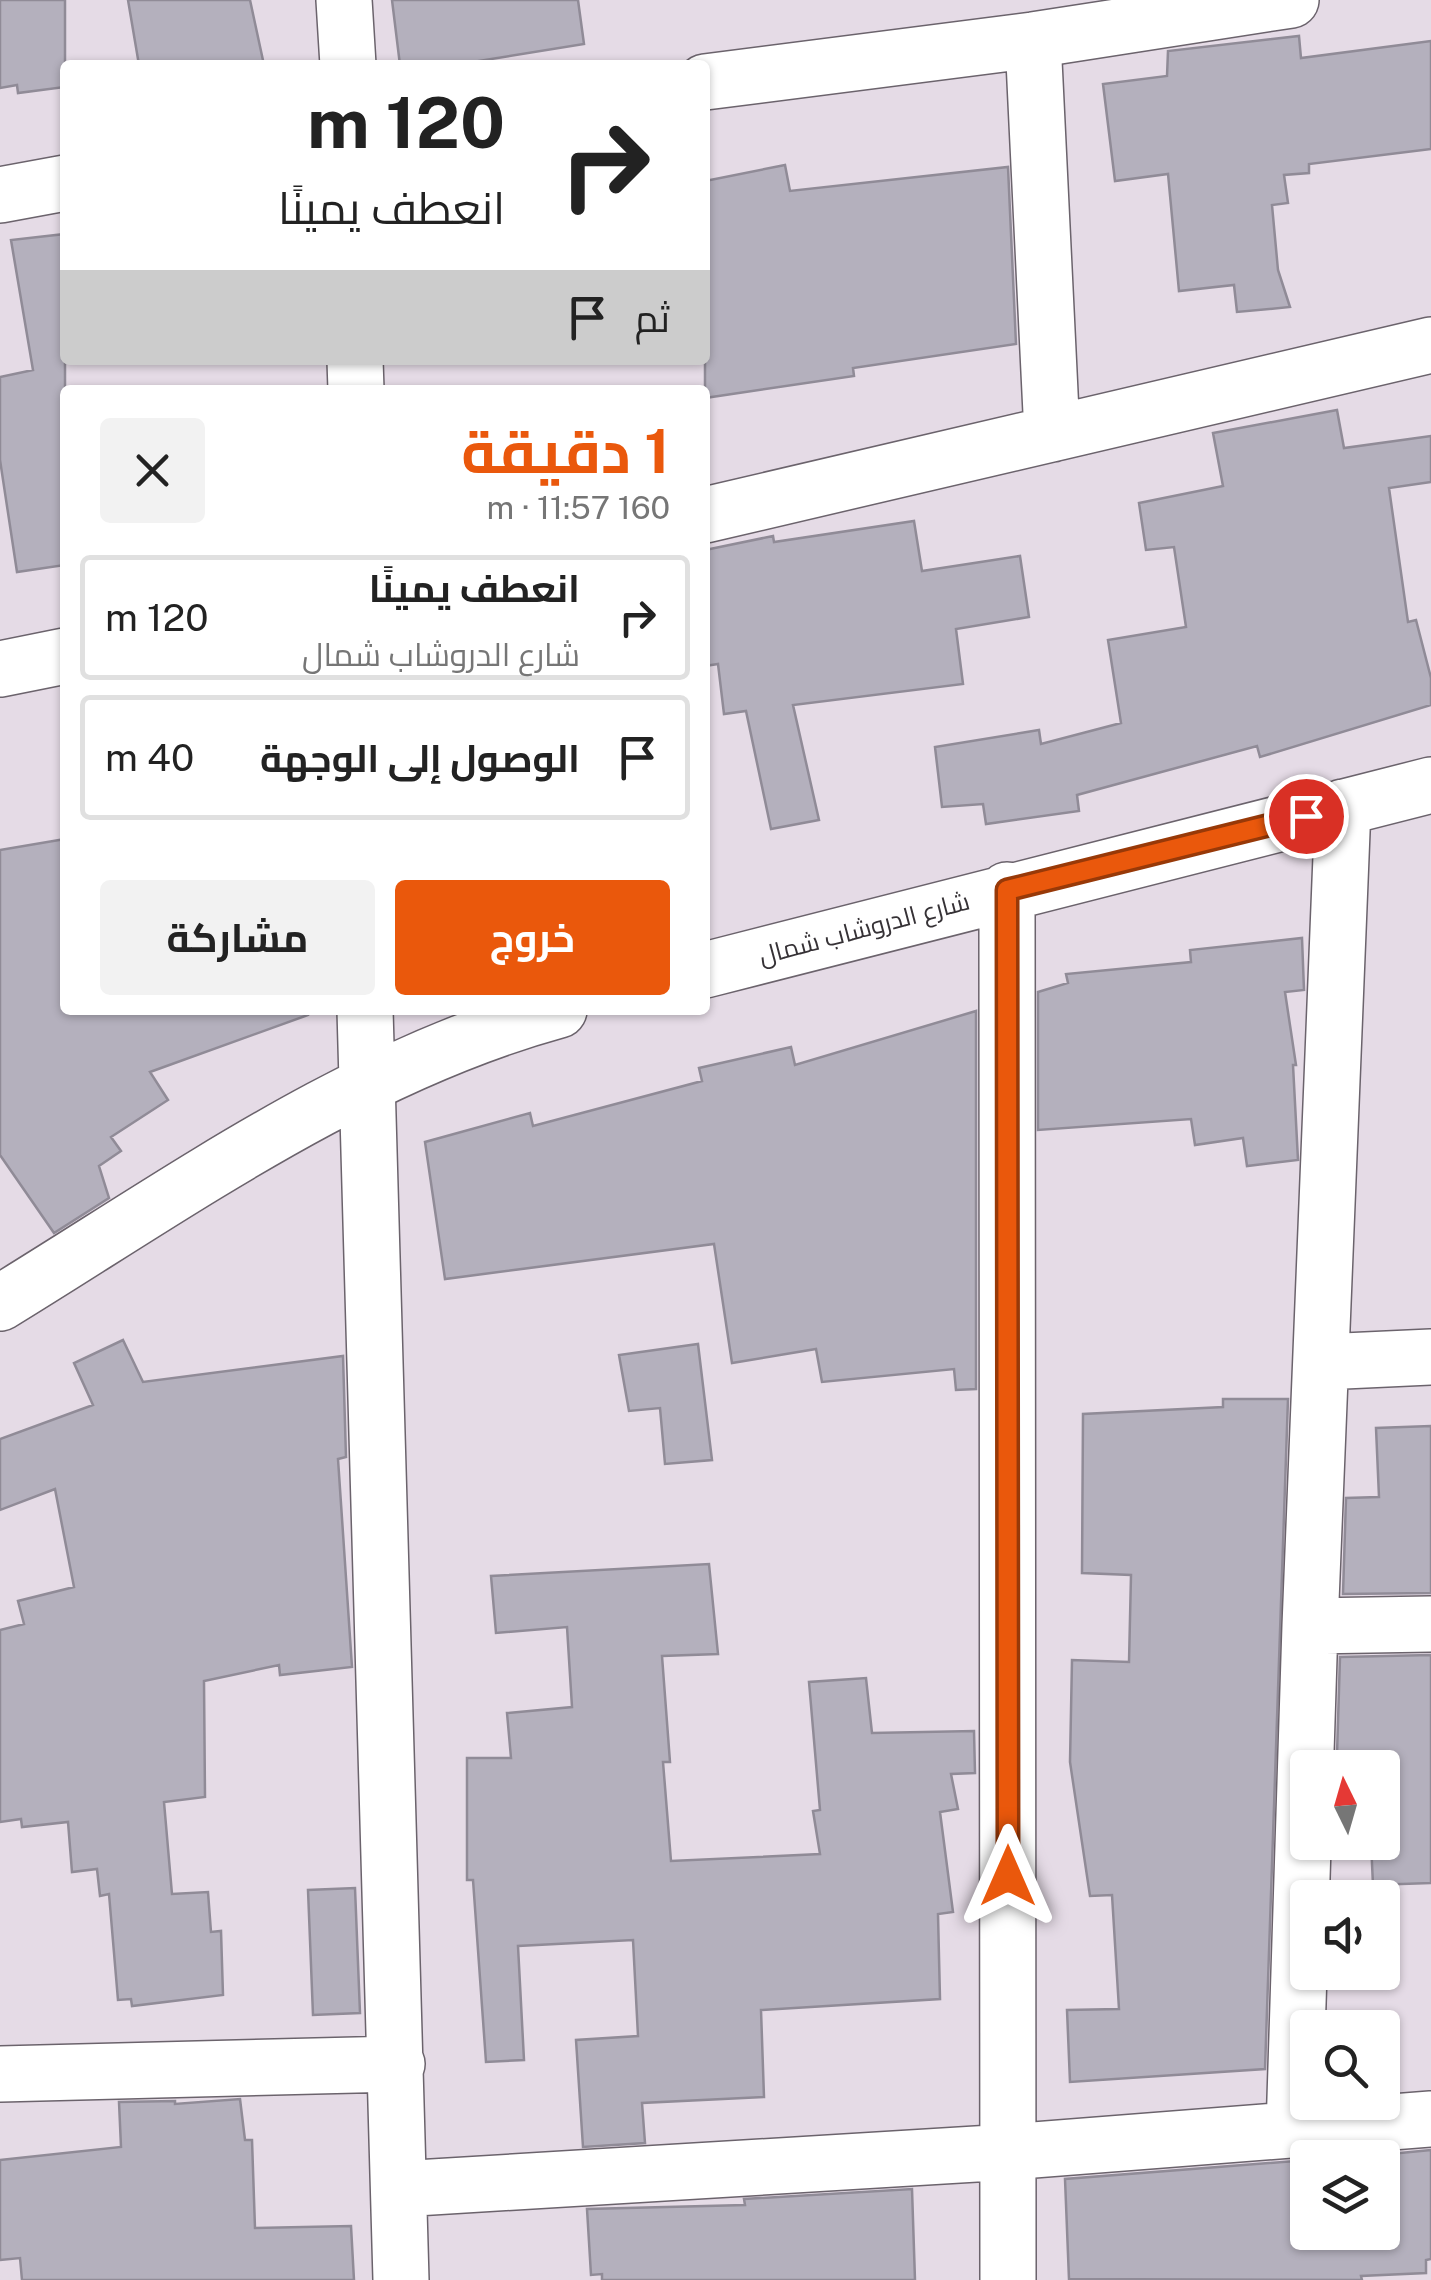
<!DOCTYPE html>
<html lang="ar">
<meta charset="utf-8">
<style>
body{margin:0;font-family:"Public Sans",Cairo,sans-serif;background:#f2f2f2;color:#222;direction:rtl;height:100vh;display:flex;flex-direction:column;font-size:38px;white-space:nowrap}
*{box-sizing:border-box;margin:0}
p{font-size:32px;color:#767676}
.icon{flex:none;width:55px;height:55px;fill:none;stroke:currentColor;stroke-width:2;stroke-linecap:round;stroke-linejoin:round}
.map{position:relative;flex:1;overflow:hidden;direction:ltr}
.sheet{position:absolute;left:60px;top:385px;width:650px;height:630px;display:flex;flex-direction:column;background:#fff;border-radius:10px;box-shadow:0 2px 8px #0004;direction:rtl}
.sheet>*{flex:none}
.banner{position:absolute;left:60px;top:60px;width:650px;height:305px;border-radius:10px;box-shadow:0 2px 8px #0004;direction:rtl;background:#fff;color:#222;overflow:hidden}
.needle{width:65px;rotate:355deg}
.fabs{position:absolute;left:1290px;top:1750px;display:grid;gap:20px}
.fabs a{display:grid;place-items:center;width:110px;height:110px;border-radius:10px;background:#fff;box-shadow:0 2px 8px #0004;font-size:50px}
.pin{position:absolute;display:grid;place-items:center;width:85px;height:85px;color:#fff;margin:-42px;border:5px solid #fff;border-radius:50%;box-shadow:0 2px 10px #0007}
.me{position:absolute;width:110px;margin:-55px;rotate:0deg;stroke-linejoin:round;filter:drop-shadow(0 0 8px #0008)}
.turn{display:flex;align-items:center;gap:35px;height:210px;padding:0 40px;font-size:45px}
.turn .icon{width:130px;height:130px;stroke-width:2.5}
.turn b{display:block;font-size:70px;line-height:85px}
.then{display:flex;align-items:center;height:95px;padding:0 40px;background:#0003;gap:20px;font-size:38px}
.round{display:grid;place-items:center;flex:none;width:105px;height:105px;border-radius:10px;background:#f2f2f2}
.headline{display:flex;align-items:center;justify-content:space-between;height:170px;padding:0 40px}
h1{font-size:60px;font-weight:700;line-height:75px;color:#ea580c}
.action{display:flex;gap:20px;margin-top:auto;padding:20px 40px}
.action a{flex:1;height:115px;border-radius:10px;background:#ea580c;color:#fff;font-size:40px;font-weight:700;line-height:115px;text-align:center}
.action a+a{background:#f2f2f2;color:#222}
ul{padding:0;list-style:none}
li{display:flex;align-items:center;gap:30px;height:125px;margin:0 20px 15px;padding:0 20px;border:5px solid #e0e0e0;border-radius:10px}
li div{flex:1}
li b{display:block;font-size:38px}
li em{font-style:normal}
.map>svg:first-child{display:block}
.building{fill:#b4b0bd;stroke:#908b97;stroke-width:2.5}
.lines{fill:none;stroke-linecap:round;stroke-linejoin:round}
.minor-casing{stroke:#6b636c;stroke-width:58}
.minor{stroke:#fff;stroke-width:55}
.route-casing{stroke:#983908;stroke-width:25}
.route{stroke:#ea580c;stroke-width:18}
.labels{text-anchor:middle;dominant-baseline:central;stroke-width:9;stroke-linejoin:round;paint-order:stroke}
.street-label{font-size:25px;fill:#363236;stroke:#fff}
</style>
<div class="map">
<svg width="1431" height="2280" viewBox="0 0 1431 2280">
<rect width="100%" height="100%" fill="#e5dbe6"/>
<path class="building" d="M0 0H65V87L18 93 17 85 0 88Z
M128 0H250L264 65H139Z
M392 0H578L584 44 454 65H400Z
M1299 36 1301 58 1431 41V149L1309 164V173L1284 175 1288 203 1272 205 1278 270 1290 307 1237 312 1234 285 1179 291 1168 174 1115 181 1103 84 1167 76 1168 51Z
M785 165 790 191 1008 167 1016 344 853 368 854 376 705 398V181Z
M65 234V565L17 572 0 460V377L33 370 11 240Z
M1337 410 1344 448 1431 436V482L1389 488 1408 622 1416 620 1431 678V705L1260 757 1257 746 1077 795 1079 811 986 824 983 804 942 807 935 747 1039 730 1041 744 1121 723 1108 640 1186 627 1174 547 1146 550 1139 503 1223 486 1213 433Z
M914 521 922 571 1020 556 1029 617 956 629 963 684 793 705 819 820 771 829 746 711 724 714 718 664 705 666V550L773 536 774 542Z
M65 839V1010H307L308 1015 150 1072 168 1100 111 1137 121 1151 99 1166 109 1198 54 1233 0 1155V850Z
M1302 938 1304 990 1285 992 1296 1065H1293L1298 1160 1247 1166 1243 1138 1195 1145 1191 1119 1038 1130V992L1068 983 1066 974 1191 962 1190 950Z
M976 1011V1389L956 1390 954 1369 822 1382 816 1349 732 1363 714 1244 445 1279 425 1142 530 1113 533 1126 702 1081 699 1068 791 1047 795 1065Z
M123 1340 143 1382 343 1356 346 1457 338 1459 352 1667 280 1675 279 1665 204 1681 205 1797 164 1802 172 1894 208 1892 211 1932 221 1931 223 1995 132 2006 131 1999 118 2000 109 1894 100 1896 97 1869 72 1872 68 1822 22 1827 21 1819 0 1822V1630L24 1624 18 1601 74 1587 55 1489 0 1510V1439L93 1405 74 1363Z
M698 1344 712 1460 665 1464 660 1408 629 1411 619 1355Z
M1223 1399H1288L1265 2069 1070 2082 1067 2010 1119 2009 1112 1895 1090 1896 1070 1762 1072 1660 1129 1662 1131 1575 1082 1573 1083 1414 1223 1407Z
M1431 1426V1593L1343 1594 1346 1498 1379 1497 1376 1428Z
M709 1564 718 1654 662 1656 670 1762H663L671 1861 820 1854 813 1811 820 1810 809 1682 866 1678 872 1733 974 1731 975 1773 951 1774 958 1809 940 1812 953 1912 938 1914 940 1999 761 2010 764 2097 642 2103 645 2143 583 2147 576 2040 638 2036 633 1940 518 1946 524 2060 486 2062 473 1880H467V1758H511L507 1713 572 1707 567 1627 496 1633 491 1576Z
M1431 1655V1883L1373 1885 1371 1842H1382V1752L1337 1754 1340 1657Z
M355 1888 360 2013 313 2015 308 1890Z
M240 2099 245 2140H252L255 2228 351 2226 354 2280H22L20 2258 0 2260V2160L121 2147 119 2102 175 2101V2104Z
M1431 2150V2259L1426 2260V2273L1361 2276 1362 2280 1069 2279 1065 2179 1308 2160V2232H1382V2158H1349Z
M912 2189 915 2280H602V2274L591 2275 587 2209 745 2205 744 2199Z"/>
<g class="lines">
<defs>
<path id="minor" d="M344 0 348 65
M1033 40 1052 434
M705 82 1033 40 1291 0
M0 195 65 183
M355 360 356 390
M705 515 1431 345
M0 669 65 656
M1007 890 1008 2280
M705 970 1431 785
M365 1010 401 2280
M0 1303C178 1194 355 1066 559 1010
M1322 1362 1431 1357
M1310 1626 1431 1624
M0 2074 397 2064
M1294 2130 1310 1626 1343 807
M399 2189 1009 2152 1431 2119"/>
</defs>
<use href="#minor" class="minor-casing"/>
<use href="#minor" class="minor"/>
</g>
<g class="lines">
<defs>
<path id="route" d="M1008 1876 1007 890 1306 816"/>
</defs>
<use href="#route" class="route-casing"/>
<use href="#route" class="route"/>
</g>
<g class="labels">
<g class="street-label">
<text transform="translate(864 928) rotate(-15)">شارع الدروشاب شمال</text>
</g>
</g>
</svg>
<div class="fabs">
<a><svg class="needle" viewBox="-14 -14 28 28"><path d="M0-13l5 13h-10z" fill="#e53935"/><path d="M0 13l5-13h-10z" fill="#767676"/></svg></a>
<a><svg class="icon" aria-label="sound" viewBox="0 0 24 24"><path d="M4 9h4l5-4v14l-5-4H4zM17 9q2 3 0 6"/></svg></a>
<a><svg class="icon" aria-label="search" viewBox="0 0 24 24"><circle cx="10" cy="10" r="6"/><path d="M15 15l6 6"/></svg></a>
<a><svg class="icon" aria-label="layers" viewBox="0 0 24 24"><path d="M12 4l9 5-9 5-9-5zM3 14l9 5 9-5"/></svg></a>
</div>
<div class="pin" style="left:1306px;top:816px;background:#d93025"><svg class="icon" aria-label="arrive" viewBox="0 0 24 24"><path d="M6 21V4h12l-3 4 3 4H6"/></svg></div>
<svg class="me" style="left:1008px;top:1876px" viewBox="-20 -20 40 40"><path d="M0-17L14 15 0 8-14 15z" fill="#ea580c" stroke="#fff" stroke-width="4"/></svg>
<div class="banner">
<div class="turn"><svg class="icon" aria-label="right" viewBox="0 0 24 24"><path d="M7 20v-9h11M14 6l5 5-5 5"/></svg><div><b>120 m</b>انعطف يمينًا</div></div>
<div class="then">ثم<svg class="icon" aria-label="arrive" viewBox="0 0 24 24"><path d="M6 21V4h12l-3 4 3 4H6"/></svg></div>
</div>
<section class="sheet">
<div class="headline"><div><h1>1 دقيقة</h1><p>160 m · 11:57</p></div><a class="round"><svg class="icon" aria-label="close" viewBox="0 0 24 24"><path d="M6 6l12 12M18 6L6 18"/></svg></a></div>
<ul>
<li><svg class="icon" aria-label="right" viewBox="0 0 24 24"><path d="M7 20v-9h11M14 6l5 5-5 5"/></svg><div><b>انعطف يمينًا</b><p>شارع الدروشاب شمال</p></div><em>120 m</em></li>
<li><svg class="icon" aria-label="arrive" viewBox="0 0 24 24"><path d="M6 21V4h12l-3 4 3 4H6"/></svg><div><b>الوصول إلى الوجهة</b></div><em>40 m</em></li>
</ul>
<div class="action"><a>خروج</a><a>مشاركة</a></div>
</section>
</div>
